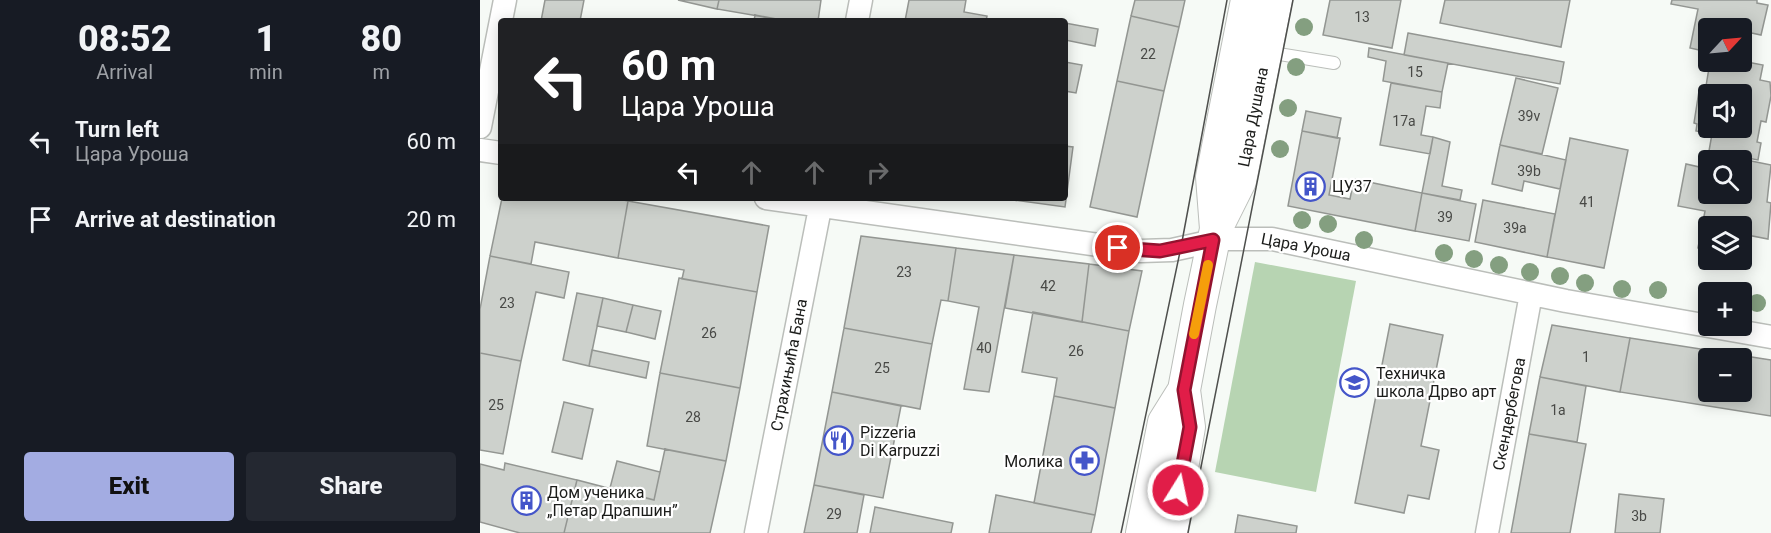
<!DOCTYPE html>
<meta charset="utf-8">
<style>
body{margin:0;font-family:Roboto,sans-serif;background:#242831;color:#f1f3f6;height:100vh;display:flex;flex-direction:column;font-size:22px;white-space:nowrap}
*{box-sizing:border-box;margin:0}
p{font-size:20px;color:#9ea1a6}
.icon{flex:none;width:33px;height:33px;fill:none;stroke:currentColor;stroke-width:2;stroke-linecap:round;stroke-linejoin:round}
.map{position:relative;flex:1;overflow:hidden}
.details{display:flex;flex-direction:column;background:#171b24;width:480px}
.details>*{flex:none}
.top-card{position:absolute;left:18px;top:18px;width:570px;height:183px;border-radius:6px;box-shadow:0 3px 15px #0003;background:#202124;color:#fff;overflow:hidden}
.needle{width:39px;rotate:64deg}
.buttons{position:absolute;left:1218px;top:18px;display:grid;gap:12px}
.buttons a{display:grid;place-items:center;width:54px;height:54px;border-radius:6px;background:#171b24;box-shadow:0 3px 15px #0003;font-size:30px}
.pin{position:absolute;display:grid;place-items:center;width:51px;height:51px;color:#fff;margin:-26px;border:3px solid #fff;border-radius:50%;box-shadow:0 2px 6px #0007}
.me{position:absolute;width:66px;margin:-33px;rotate:10deg;stroke-linejoin:round;filter:drop-shadow(0 0 4px #0008)}
.turn{display:flex;align-items:center;gap:21px;height:126px;padding:0 24px;font-size:27px}
.turn .icon{width:78px;height:78px;stroke-width:2.5}
.turn b{display:block;font-size:42px;line-height:51px}
.lanes{display:flex;align-items:center;height:57px;padding:0 24px;background:#0003;justify-content:center;gap:30px;direction:ltr}
.lanes .off{opacity:.35}
.eta{display:flex;justify-content:space-evenly;align-items:center;height:102px;text-align:center}
.eta b{font-size:36px;font-weight:800;line-height:42px}
.primary-button{display:flex;gap:12px;margin-top:auto;padding:12px 24px}
.primary-button a{flex:1;height:69px;border-radius:6px;background:#a3ace2;color:#111;font-size:24px;font-weight:800;line-height:69px;text-align:center}
.primary-button a+a{background:#242831;color:#f1f3f6}
ul{padding:0;list-style:none}
li{display:flex;align-items:center;gap:18px;height:78px;padding:0 24px}
li div{flex:1}
li b{display:block;font-size:22px}
li em{font-style:normal}
main{display:flex;flex:1;min-height:0}
.map>svg:first-child{display:block}
.green{fill:#b7d4b2}
.building{fill:#cdd1cc;stroke:#939692;stroke-width:1.5;fill-rule:evenodd}
.lines{fill:none;stroke-linecap:round;stroke-linejoin:round}
.service-casing{stroke:#bbbeba;stroke-width:14}
.minor-casing{stroke:#bbbeba;stroke-width:25}
.secondary-casing{stroke:#bbbeba;stroke-width:34}
.service{stroke:#fff;stroke-width:12}
.minor{stroke:#fff;stroke-width:22}
.secondary{stroke:#fff;stroke-width:32}
.tram{stroke:#4e4f4d;stroke-width:1.5}
.tree{fill:#849f80}
.route-casing{stroke:#92132f;stroke-width:15}
.route{stroke:#e11d48;stroke-width:10}
.slow{stroke:#f59e0b;stroke-width:10}
.labels{text-anchor:middle;dominant-baseline:central;stroke-width:4.5;stroke-linejoin:round;paint-order:stroke}
.number-label{font-size:14px;fill:#484946}
.street-label{font-size:16px;fill:#1b1c1a;stroke:#fff}
.poi-label{font-size:16px;fill:#1b1c1a;stroke:#fff;text-anchor:start}
</style>
<main>
<section class="details">
<div class="eta">
<div><b>08:52</b><p>Arrival</p></div>
<div><b>1</b><p>min</p></div>
<div><b>80</b><p>m</p></div>
</div>
<ul>
<li><svg class="icon" aria-label="left" viewBox="0 0 24 24"><path d="M17 20v-9H6M10 6l-5 5 5 5"/></svg><div><b>Turn left</b><p>Цара Уроша</p></div><em>60 m</em></li>
<li><svg class="icon" aria-label="arrive" viewBox="0 0 24 24"><path d="M6 21V4h12l-3 4 3 4H6"/></svg><div><b>Arrive at destination</b></div><em>20 m</em></li>
</ul>
<div class="primary-button"><a>Exit</a><a>Share</a></div>
</section>
<div class="map">
<svg width="1291" height="533" viewBox="0 0 1291 533">
<rect width="100%" height="100%" fill="#f6faf6"/>
<path class="green" d="M775 262 876 281 836 492 735 472Z"/>
<path class="building" d="M65 0H104L100 21H61Z
M198 0H239L237 9Z
M239 0H341L338 21H307L237 9Z
M429 0H486L484 12 507 16 506 21H425Z
M655 0H705L699 27 651 16Z
M850 0H921L912 48 843 35Z
M965 0H1090L1081 47 960 23Z
M1192 0H1277V3L1288 5 1281 35 1262 31V28H1228V52L1210 48 1218 9 1191 4Z
M275 15 307 21H274Z
M651 16 699 27 684 91 637 81Z
M585 23 618 29 615 46 585 40Z
M928 33 1084 62 1080 84 924 55Z
M889 48 968 63 962 92 903 81 906 61 888 57Z
M1262 61 1283 65 1280 80 1290 82 1291 96 1286 122 1281 121 1277 142 1281 143 1278 160 1229 151 1232 134 1216 131 1217 124 1214 123 1219 91 1225 92 1230 62ZM1228 94H1262V128H1228Z
M585 62 602 65 596 93 585 91Z
M1036 78 1078 88 1062 154 1020 145Z
M637 81 684 91 657 217 610 207Z
M911 83 962 92 960 108 946 106 941 135 953 137 950 154 900 145Z
M826 111 861 118 857 138 822 131Z
M822 131 860 138 849 195 870 199 874 179 942 193 935 231 808 206Z
M953 137 970 142 962 186 982 190 980 200 942 193Z
M1090 138 1148 150 1124 268 1067 257Z
M1020 145 1086 160 1080 189 1044 181 1042 191 1012 184Z
M585 146 593 147 585 207 526 199 585 198Z
M1227 152 1291 165 1287 202 1291 203 1288 239 1267 235 1264 256H1262V226H1228V250L1218 248 1225 211 1198 206 1206 164 1224 168ZM1228 160H1262V194H1228Z
M942 193 996 204 989 241 935 231Z
M22 198H134L148 201 138 258 55 242 51 264 10 256Z
M1003 200 1075 214 1067 257 995 242Z
M148 201 289 226 277 292 202 279 204 270 138 258Z
M381 236 476 248 468 301 461 300 452 344 364 328Z
M476 248 534 255 509 392 484 389 499 307 468 301Z
M534 255 609 264 602 322 525 308Z
M10 256 89 272 84 298 56 292 41 361 0 353V309Z
M609 264 662 271 649 331 602 322Z
M199 278 277 292 260 388 180 373Z
M97 293 123 298 109 366 83 360Z
M123 298 153 305 146 332 117 326Z
M153 305 181 311 175 339 146 332Z
M553 312 649 331 635 408 574 396 577 378 542 372Z
M910 324 963 335 941 446 959 450 949 499 928 495 924 513 875 503Z
M1072 325 1150 338 1140 392 1060 377Z
M364 328 452 344 440 409 352 392Z
M1150 338 1291 360V416L1140 392ZM1228 358H1262V392H1228Z
M112 350 169 362 166 378 109 366Z
M0 353 41 361 23 454 0 450Z
M180 373 260 388 246 461 167 446Z
M1060 377 1106 386 1097 442 1049 434Z
M352 392 421 406 403 498 334 485Z
M574 396 635 408 615 515 554 503Z
M84 402 113 409 102 459 72 452Z
M1049 434 1106 444 1090 533H1031Z
M185 449 246 461 230 533H84L97 480 174 500Z
M137 461 180 472 174 500 130 488Z
M25 463 97 480 84 533H40L0 522V464L24 470Z
M334 485 384 495 377 533H324Z
M1139 494 1184 499 1180 533H1135Z
M516 495 615 515 611 533H509Z
M395 507 473 523 471 533H390Z
M758 515 817 526 816 533H755Z"/>
<g class="lines">
<defs>
<path id="service" d="M787 52 854 63"/>
<path id="minor" d="M377 21 381 0
M0 127 25 0
M0 150 21 153
M286 198 661 251 692 250 742 239H792L1086 301 1291 337
M276 533 342 198
M1007 533 1051 294"/>
<path id="secondary" d="M736 229 732 177 767 0
M662 533 684 422 704 390
M691 533 709 427 704 390 720 305 736 229 760 181 796 0"/>
</defs>
<use href="#service" class="service-casing"/>
<use href="#minor" class="minor-casing"/>
<use href="#secondary" class="secondary-casing"/>
<use href="#service" class="service"/>
<use href="#minor" class="minor"/>
<use href="#secondary" class="secondary"/>
<path class="tram" d="M641 533 701 247 747 0
M708 533 813 0"/>
</g>
<g class="tree">
<circle cx="824" cy="27" r="9"/>
<circle cx="816" cy="67" r="9"/>
<circle cx="808" cy="108" r="9"/>
<circle cx="800" cy="149" r="9"/>
<circle cx="822" cy="220" r="9"/>
<circle cx="848" cy="224" r="9"/>
<circle cx="884" cy="240" r="9"/>
<circle cx="964" cy="253" r="9"/>
<circle cx="994" cy="259" r="9"/>
<circle cx="1019" cy="265" r="9"/>
<circle cx="1050" cy="272" r="9"/>
<circle cx="1080" cy="276" r="9"/>
<circle cx="1105" cy="283" r="9"/>
<circle cx="1142" cy="289" r="9"/>
<circle cx="1178" cy="290" r="9"/>
<circle cx="1277" cy="303" r="9"/>
</g>
<g class="lines">
<defs>
<path id="route" d="M638 248 680 251 733 240 704 390 710 427 698 490"/>
</defs>
<use href="#route" class="route-casing"/>
<use href="#route" class="route"/>
<path class="slow" d="M714 334 728 265"/>
</g>
<defs>
<symbol id="building-ring" viewBox="-11 -11 22 22"><circle r="9.5" fill="#fff" stroke="#4455c9" stroke-width="1.5"/><path d="M-4-6H4V6H1V3H-1V6H-4ZM-2.5-4.3h1.7v1.8h-1.7ZM.8-4.3h1.7v1.8H.8ZM-2.5-1h1.7V.8h-1.7ZM.8-1h1.7V.8H.8Z" fill="#4455c9"/></symbol>
<symbol id="school-ring" viewBox="-11 -11 22 22"><circle r="9.5" fill="#fff" stroke="#4455c9" stroke-width="1.5"/><path d="M0-5L7-2L0 1L-7-2ZM-4 1L0 2.5L4 1V4Q0 6-4 4Z" fill="#4455c9"/></symbol>
<symbol id="restaurant-ring" viewBox="-11 -11 22 22"><circle r="9.5" fill="#fff" stroke="#4455c9" stroke-width="1.5"/><path d="M-5-6h1v4h1v-4h1v4h1v-4h1v5L-1.5 .5V6h-2V.5L-5-1ZM5-6V6H3V1.5H1.5Q1.5-4 5-6Z" fill="#4455c9"/></symbol>
<symbol id="pharmacy-ring" viewBox="-11 -11 22 22"><circle r="9.5" fill="#fff" stroke="#4455c9" stroke-width="1.5"/><path d="M-2-6h4v4h4v4h-4v4h-4v-4h-4v-4h4Z" fill="#4455c9"/></symbol>
</defs>
<g fill-rule="evenodd">
<use href="#building-ring" x="814" y="170" width="33" height="33"/>
<use href="#school-ring" x="858" y="366" width="33" height="33"/>
<use href="#restaurant-ring" x="342" y="424" width="33" height="33"/>
<use href="#pharmacy-ring" x="588" y="444" width="33" height="33"/>
<use href="#building-ring" x="30" y="484" width="33" height="33"/>
</g>
<g class="labels">
<g class="number-label">
<text x="882" y="17">13</text>
<text x="668" y="54">22</text>
<text x="935" y="72">15</text>
<text x="1049" y="116">39v</text>
<text x="924" y="121">17a</text>
<text x="1049" y="171">39b</text>
<text x="1107" y="202">41</text>
<text x="965" y="217">39</text>
<text x="1035" y="228">39a</text>
<text x="424" y="272">23</text>
<text x="568" y="286">42</text>
<text x="27" y="303">23</text>
<text x="229" y="333">26</text>
<text x="504" y="348">40</text>
<text x="596" y="351">26</text>
<text x="1106" y="357">1</text>
<text x="402" y="368">25</text>
<text x="16" y="405">25</text>
<text x="1078" y="410">1a</text>
<text x="213" y="417">28</text>
<text x="354" y="514">29</text>
<text x="1159" y="516">3b</text>
</g>
<g class="street-label">
<text transform="translate(773 117) rotate(-79)">Цара Душана</text>
<text transform="translate(826 247) rotate(11)">Цара Уроша</text>
<text transform="translate(309 365) rotate(-79)">Страхињића Бана</text>
<text transform="translate(1029 414) rotate(-79)">Скендербегова</text>
</g>
<g class="poi-label">
<text x="852" y="186">ЦУ37</text>
<text x="896" y="373">Техничка<tspan x="896" dy="18">школа Дрво арт</tspan></text>
<text x="380" y="432">Pizzeria<tspan x="380" dy="18">Di Karpuzzi</tspan></text>
<text x="583" y="461" text-anchor="end">Молика</text>
<text x="67" y="492">Дом ученика<tspan x="67" dy="18">„Петар Драпшин”</tspan></text>
</g>
</g>
</svg>
<div class="buttons">
<a><svg class="needle" viewBox="-14 -14 28 28"><path d="M0-13l5 13h-10z" fill="#e53935"/><path d="M0 13l5-13h-10z" fill="#9ea1a6"/></svg></a>
<a><svg class="icon" aria-label="sound" viewBox="0 0 24 24"><path d="M4 9h4l5-4v14l-5-4H4zM17 9q2 3 0 6"/></svg></a>
<a><svg class="icon" aria-label="search" viewBox="0 0 24 24"><circle cx="10" cy="10" r="6"/><path d="M15 15l6 6"/></svg></a>
<a><svg class="icon" aria-label="layers" viewBox="0 0 24 24"><path d="M12 4l9 5-9 5-9-5zM3 14l9 5 9-5"/></svg></a>
<a>+</a>
<a>−</a>
</div>
<div class="pin" style="left:638px;top:248px;background:#d93025"><svg class="icon" aria-label="arrive" viewBox="0 0 24 24"><path d="M6 21V4h12l-3 4 3 4H6"/></svg></div>
<svg class="me" style="left:698px;top:490px" viewBox="-20 -20 40 40"><circle r="17" fill="#e11d48" stroke="#fff" stroke-width="3"/><path d="M0-11L8 9 0 5-8 9z" fill="#fff"/></svg>
<div class="top-card">
<div class="turn"><svg class="icon" aria-label="left" viewBox="0 0 24 24"><path d="M17 20v-9H6M10 6l-5 5 5 5"/></svg><div><b>60 m</b>Цара Уроша</div></div>
<div class="lanes"><svg class="icon" aria-label="left" viewBox="0 0 24 24"><path d="M17 20v-9H6M10 6l-5 5 5 5"/></svg><svg class="icon off" aria-label="ahead" viewBox="0 0 24 24"><path d="M12 20V5M6 11l6-6 6 6"/></svg><svg class="icon off" aria-label="ahead" viewBox="0 0 24 24"><path d="M12 20V5M6 11l6-6 6 6"/></svg><svg class="icon off" aria-label="right" viewBox="0 0 24 24"><path d="M7 20v-9h11M14 6l5 5-5 5"/></svg></div>
</div>
</div>
</main>
